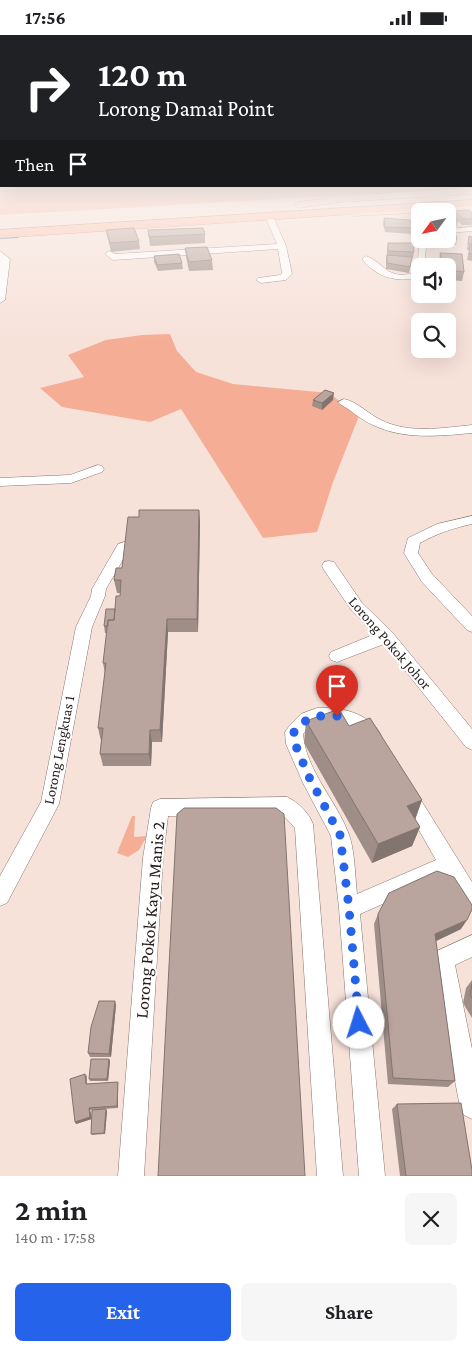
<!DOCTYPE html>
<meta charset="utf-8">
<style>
body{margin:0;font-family:"Crimson Pro",serif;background:#f6f6f6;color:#202124;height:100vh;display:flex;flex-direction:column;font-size:19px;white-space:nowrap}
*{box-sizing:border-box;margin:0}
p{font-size:16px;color:#757577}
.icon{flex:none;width:28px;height:28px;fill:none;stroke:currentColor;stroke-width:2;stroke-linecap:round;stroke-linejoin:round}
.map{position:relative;height:1141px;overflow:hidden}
.drawer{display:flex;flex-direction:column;background:#fff;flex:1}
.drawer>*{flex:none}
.top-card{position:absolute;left:0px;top:0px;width:472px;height:152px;box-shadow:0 5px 20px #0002;background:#202124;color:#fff;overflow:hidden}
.needle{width:32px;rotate:237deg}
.tools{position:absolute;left:411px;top:168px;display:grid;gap:10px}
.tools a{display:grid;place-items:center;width:45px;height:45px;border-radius:8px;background:#fff;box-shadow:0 5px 20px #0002;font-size:25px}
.pin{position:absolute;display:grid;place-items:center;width:42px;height:42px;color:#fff;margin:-51px -21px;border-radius:50% 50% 50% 0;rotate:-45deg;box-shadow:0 0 5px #0007}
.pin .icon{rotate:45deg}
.me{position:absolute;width:55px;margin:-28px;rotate:355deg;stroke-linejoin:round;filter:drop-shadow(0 0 4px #0008)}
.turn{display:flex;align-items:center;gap:18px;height:105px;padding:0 15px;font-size:22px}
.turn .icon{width:65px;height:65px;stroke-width:2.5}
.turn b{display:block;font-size:35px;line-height:42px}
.then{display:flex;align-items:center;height:48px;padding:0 15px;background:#0003;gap:10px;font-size:19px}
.round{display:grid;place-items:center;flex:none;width:52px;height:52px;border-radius:8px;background:#f6f6f6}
.summary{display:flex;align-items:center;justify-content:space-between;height:85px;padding:0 15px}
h1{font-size:30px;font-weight:700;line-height:38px}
.button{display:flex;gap:10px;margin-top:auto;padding:10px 15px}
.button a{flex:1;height:58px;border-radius:8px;background:#2563eb;color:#fff;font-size:20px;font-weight:700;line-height:58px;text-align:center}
.button a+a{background:#f6f6f6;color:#202124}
.status{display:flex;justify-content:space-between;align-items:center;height:35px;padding:0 25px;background:#fff;direction:ltr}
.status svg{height:14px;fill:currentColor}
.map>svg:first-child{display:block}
.green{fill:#f5ad96}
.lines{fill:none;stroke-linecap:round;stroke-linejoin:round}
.stream{stroke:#4a79a5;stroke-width:2}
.minor-casing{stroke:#897670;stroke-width:1}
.major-casing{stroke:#b28678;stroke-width:1}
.highway-casing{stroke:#b28678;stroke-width:1}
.minor{fill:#fff;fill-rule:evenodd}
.major{fill:#fed8cb;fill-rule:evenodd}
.highway{fill:#febea9;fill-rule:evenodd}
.wall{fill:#9f8e88}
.shaded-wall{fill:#82746f}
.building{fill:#b9a59e;stroke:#82746f}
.route{stroke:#2563eb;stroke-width:9;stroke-dasharray:0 16.2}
.labels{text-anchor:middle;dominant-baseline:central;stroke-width:4;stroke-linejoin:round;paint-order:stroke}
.street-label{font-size:15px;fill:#261f1c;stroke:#fff}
.near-street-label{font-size:18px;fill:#261f1c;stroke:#fff}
</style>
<div class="status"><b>17:56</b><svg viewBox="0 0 49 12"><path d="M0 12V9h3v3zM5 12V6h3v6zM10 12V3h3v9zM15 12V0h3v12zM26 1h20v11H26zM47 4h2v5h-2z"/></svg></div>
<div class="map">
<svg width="472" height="1141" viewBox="0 0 472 1141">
<rect width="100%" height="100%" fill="#f7e2da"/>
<path class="green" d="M0 145 1 151H471L472 145V153L0 180Z
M170 299 177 316 196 337 233 349 329 358 359 381 333 447 317 497 263 503 181 374 150 387 62 372 40 353 84 342 68 320 106 305 142 300Z
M132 781H135L134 802 147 801 139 815 128 822 117 818Z"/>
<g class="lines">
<path class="stream" d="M0 203 18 202"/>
<defs>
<path id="minor" d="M266 179 273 181 286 211 292 239 286 245 261 248 256 245 258 243 280 240 282 238 278 214 113 225 105 219 109 216 115 219 277 209 265 181Z
M472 192V196L448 198V194Z
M420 202 427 204 424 231H420V242C397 248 377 243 362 224L366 221C385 228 386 245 413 238L418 224Z
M0 216 10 224 5 265 0 268Z
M344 364C358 367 368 379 381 385 409 399 442 393 472 390V398C439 401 404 405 373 390 361 385 351 375 340 369L338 367Z
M98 430 102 431 104 434 102 437 71 448 0 451V443L70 440Z
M472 481V489C453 493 436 499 420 508L418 518 432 539 472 581V597L467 595 422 547 404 518 408 503 437 489Z
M128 506 133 508 135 511 133 514 128 516 106 554 105 561 92 592 59 769 7 868 0 871V841L41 767 76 592 91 561 92 554 118 509Z
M329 526 334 527 362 568 392 597 472 694V715L466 712 384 609 337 627 331 625 329 621 331 617 375 599 352 576 324 535 322 531 324 527Z
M317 673C339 671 370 678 381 700L378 705C374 707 371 708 367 706 363 703 360 698 355 695 339 683 317 683 303 699 306 735 335 764 348 797 355 814 355 841 357 859L436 825 399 760 402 754 408 752 414 754 472 847V876L465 873 446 841 360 879 385 1141H359L339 873 331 801 303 748 286 709 285 697 290 690 301 679Z
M287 762C298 767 309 778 313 789L343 1141H317L295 793 283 780 168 781 163 823 144 1141H118L143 823 151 773 153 767 160 764Z
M472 900V922L455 930 472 1014V1084L464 1080 460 1072 432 925 435 917Z"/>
<path id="major" d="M472 153V159L340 167 299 173 294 170 299 167 340 161Z
M472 169V175L353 181 348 178 353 175Z"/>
<path id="highway" d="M472 165V171L0 203V195Z"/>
</defs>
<use href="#minor" class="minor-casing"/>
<use href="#major" class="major-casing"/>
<use href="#highway" class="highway-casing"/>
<use href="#minor" class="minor"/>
<use href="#major" class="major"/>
<use href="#highway" class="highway"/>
</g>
<path class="wall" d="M455 176 472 178V190H462L458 186 457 191H448V177L454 180Z
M414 180H420V193L419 194 413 186Z
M384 183 412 193 411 199 385 197 383 189Z
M106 195 139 206 140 214 111 217 108 204Z
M148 195 205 199V208L150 211Z
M469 201 472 202V226L467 225 469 215H467Z
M433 204H457L456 210H435Z
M388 208 414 217 413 223H412L409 238 386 234V226Z
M185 213 212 225 213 235 189 236 186 222Z
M440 218 464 237 462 246 448 245V231H439V227Z
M154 221 182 228 183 234 158 236 154 227Z
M313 365H333L322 375 312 371Z
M199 475 200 488 198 597H168L162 707H152L151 731H103L100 719 101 706 98 693 105 638 103 628 107 598H105L104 591 115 574 120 561V558H117L114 545 122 533 139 482Z
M306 686 349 691 422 765 415 784 420 792 412 811 372 828 304 708Z
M378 879 461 894 436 906 455 1046 448 1052 388 1049 374 889Z
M472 945V983L463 968 466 953Z
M116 970 111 1022H90L88 1018Z
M109 1024 110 1026 108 1046H90L89 1044Z
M85 1039 87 1041V1049L118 1047V1073L90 1075 92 1083 107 1076 105 1099 92 1100 91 1099V1084L76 1089Z
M397 1069 472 1141H400L392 1074Z"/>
<path class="shaded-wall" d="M334 358 333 365 322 375V368Z
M199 475 200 488 198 597 197 584Z
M167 584 168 597 162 707 160 695Z
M150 695 152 707 151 731 149 719Z
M422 765 415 785 407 771Z
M420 792 412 811 372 828 378 809Z
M467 885 461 894 430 909 435 899Z
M115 966 116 970 111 1022 109 1019Z
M109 1024 110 1026 108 1046 107 1044Z
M118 1047V1073L117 1071Z
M89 1073 90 1075 92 1084 76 1089 75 1087Z
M106 1074 107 1076 105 1099 104 1098Z"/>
<path class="building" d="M469 175 472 178V184H463L455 176Z
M448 177H451L458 185H448Z
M414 180H420V188Z
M384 183 410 185 412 193 385 192Z
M134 193 139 206 110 208 106 195Z
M203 193 205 199 149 202 148 195Z
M448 197H455L457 204H436H448Z
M469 201 472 202V209H468Z
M388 208H413L414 217 388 216Z
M470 211 472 212V219H469Z
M207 212 212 225 189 227 185 213Z
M440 218 462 219 464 237 448 235V231H443Z
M179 219 182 228 157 230 154 221Z
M387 220 412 222 410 232 387 228Z
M325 355 334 358 322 368 313 365Z
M139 475H199L197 584H167L160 695H150L149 719H100L103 693H98L106 628H103L108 585H114L116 561H120L121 545H114L116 533H122L128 482H139Z
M106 574H115L114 585H108V591H104Z
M339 674 349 691 370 683 422 765 407 771 420 792 378 809 306 686Z
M184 773H276L284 779 305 1141H158L177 779Z
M437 836 454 842 472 870V874L467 885 435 899 455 1046 393 1043 378 879 389 858Z
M472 949V963L470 960Z
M99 966H115L109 1019 88 1018 91 992Z
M91 1024H109L107 1044H89Z
M85 1039 86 1049 118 1047 117 1071 89 1073 90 1082 75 1087 70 1044Z
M461 1068 472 1135V1141H406L397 1069Z
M106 1074 104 1098 91 1099 92 1075Z"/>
<linearGradient id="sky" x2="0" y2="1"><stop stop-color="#6face5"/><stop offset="0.48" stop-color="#fbf2ee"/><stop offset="1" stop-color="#fbf2ee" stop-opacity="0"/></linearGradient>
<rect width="472" height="305" fill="url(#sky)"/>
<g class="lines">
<path class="route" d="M337 681C318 680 306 681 294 697L295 709 309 742 340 800 349 873 359 988"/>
</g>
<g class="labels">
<g class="street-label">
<text transform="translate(390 608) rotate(49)">Lorong Pokok Johor</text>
<text transform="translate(59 715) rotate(-79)">Lorong Lengkuas 1</text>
</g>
<g class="near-street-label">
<text transform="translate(150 885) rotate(-85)">Lorong Pokok Kayu Manis 2</text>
</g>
</g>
</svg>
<div class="tools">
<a><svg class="needle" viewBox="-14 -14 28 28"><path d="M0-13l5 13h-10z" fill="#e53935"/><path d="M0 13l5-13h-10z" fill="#757577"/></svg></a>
<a><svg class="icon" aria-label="sound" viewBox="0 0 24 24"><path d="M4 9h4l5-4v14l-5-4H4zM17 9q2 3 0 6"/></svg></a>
<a><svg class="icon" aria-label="search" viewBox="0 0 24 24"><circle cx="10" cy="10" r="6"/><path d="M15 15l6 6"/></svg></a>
</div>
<div class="pin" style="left:337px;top:681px;background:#d93025"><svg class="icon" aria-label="arrive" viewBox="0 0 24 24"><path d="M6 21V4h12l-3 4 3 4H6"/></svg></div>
<svg class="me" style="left:359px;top:988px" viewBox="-20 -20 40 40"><circle r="19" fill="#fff"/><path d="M0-13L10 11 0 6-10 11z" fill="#2563eb"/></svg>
<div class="top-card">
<div class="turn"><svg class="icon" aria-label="right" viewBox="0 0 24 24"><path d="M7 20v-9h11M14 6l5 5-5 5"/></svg><div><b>120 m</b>Lorong Damai Point</div></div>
<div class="then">Then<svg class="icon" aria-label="arrive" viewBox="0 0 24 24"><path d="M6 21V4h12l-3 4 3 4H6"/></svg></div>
</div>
</div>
<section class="drawer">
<div class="summary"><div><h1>2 min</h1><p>140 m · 17:58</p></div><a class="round"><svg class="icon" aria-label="close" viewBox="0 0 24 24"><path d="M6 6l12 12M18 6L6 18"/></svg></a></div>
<div class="button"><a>Exit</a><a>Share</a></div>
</section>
